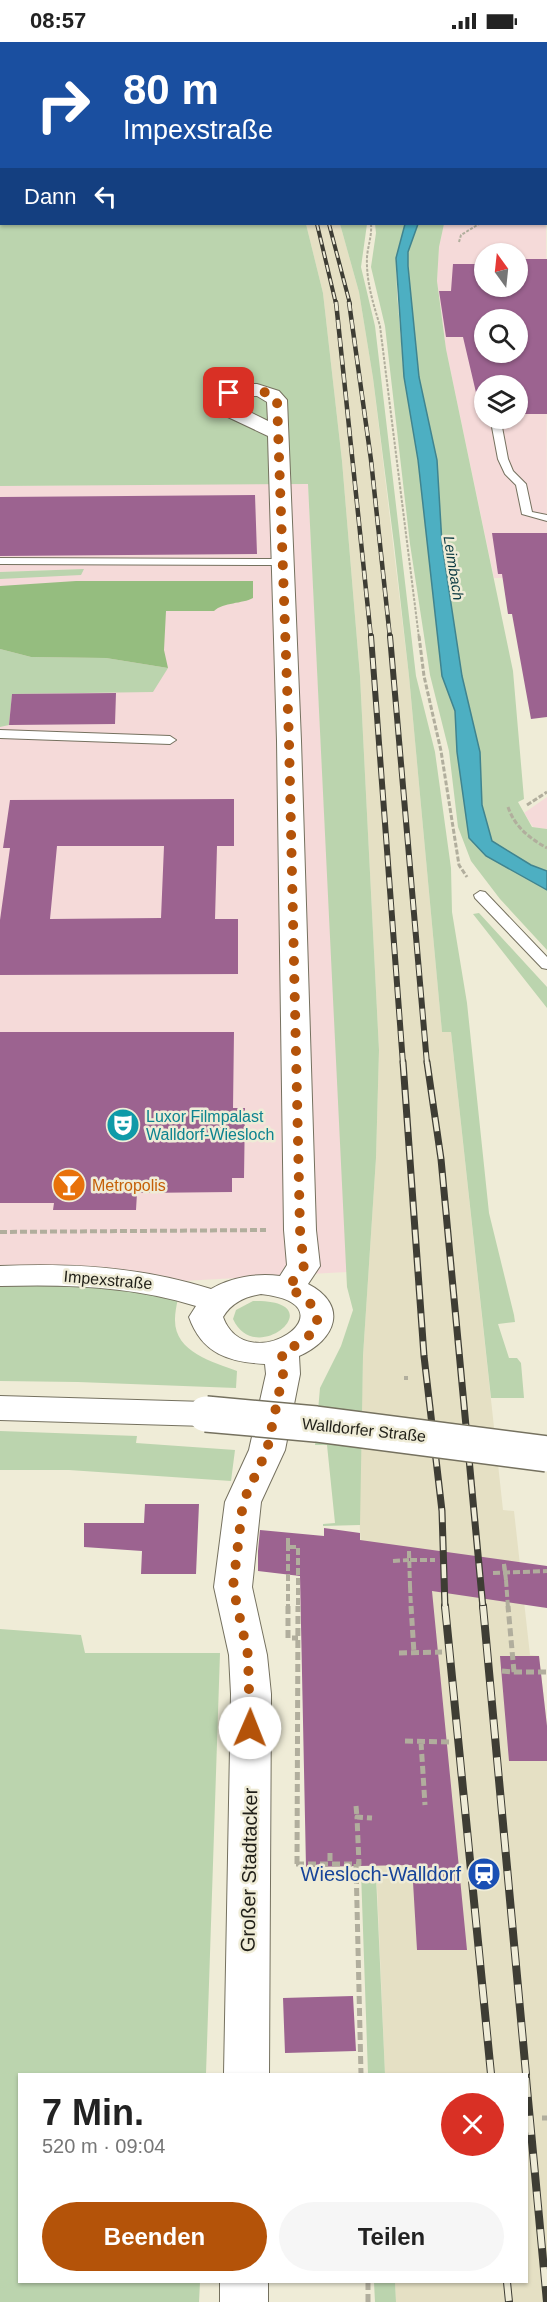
<!DOCTYPE html>
<html lang="de">
<meta charset="utf-8">
<style>
body{margin:0;font-family:Arial,sans-serif;background:#f6f6f6;color:#222;height:100vh;display:flex;flex-direction:column;font-size:22px;white-space:nowrap}
*{box-sizing:border-box;margin:0}
p{font-size:20px;color:#767676}
.icon{flex:none;width:33px;height:33px;fill:none;stroke:currentColor;stroke-width:2;stroke-linecap:round;stroke-linejoin:round}
.map{position:relative;flex:1;overflow:hidden}
.side{position:absolute;left:18px;top:2031px;width:510px;height:210px;display:flex;flex-direction:column;background:#fff;border-radius:0px;box-shadow:0 2px 4px #0004}
.side>*{flex:none}
.hud{position:absolute;left:0px;top:0px;width:548px;height:183px;box-shadow:0 2px 4px #0004;background:#1a4fa0;color:#fff;overflow:hidden}
.needle{width:39px;rotate:345deg}
.buttons{position:absolute;left:474px;top:201px;display:grid;gap:12px}
.buttons a{display:grid;place-items:center;width:54px;height:54px;border-radius:50%;background:#fff;box-shadow:0 2px 4px #0004;font-size:30px}
.pin{position:absolute;display:grid;place-items:center;width:51px;height:51px;color:#fff;margin:-26px;border-radius:12px;box-shadow:0 3px 9px #0006}
.me{position:absolute;width:66px;margin:-33px;rotate:1deg;stroke-linejoin:round;filter:drop-shadow(0 0 4px #0008)}
.turn{display:flex;align-items:center;gap:21px;height:126px;padding:0 24px;font-size:27px}
.turn .icon{width:78px;height:78px;stroke-width:2.5}
.turn b{display:block;font-size:42px;line-height:51px}
.then{display:flex;align-items:center;height:57px;padding:0 24px;background:#0003;gap:12px;font-size:22px}
.round{display:grid;place-items:center;flex:none;width:63px;height:63px;border-radius:32px;background:#f6f6f6}
.headline{display:flex;align-items:center;justify-content:space-between;height:102px;padding:0 24px}
h1{font-size:36px;font-weight:800;line-height:45px}
.cta{display:flex;gap:12px;margin-top:auto;padding:12px 24px}
.cta a{flex:1;height:69px;border-radius:36px;background:#b45309;color:#fff;font-size:24px;font-weight:800;line-height:69px;text-align:center}
.cta a+a{background:#f6f6f6;color:#222}
.status{display:flex;justify-content:space-between;align-items:center;height:42px;padding:0 30px;background:#fff;direction:ltr}
.status svg{height:16px;fill:currentColor}
.map>svg:first-child{display:block}
.commercial{fill:#f5dad9;fill-rule:evenodd}
.built{fill:#e5e0c4}
.green{fill:#bbd4ae}
.forest{fill:#95bd7f}
.water{fill:#4dafc2;stroke:#40848f;stroke-width:1.5}
.building{fill:#9c6390;fill-rule:evenodd}
.lines{fill:none;stroke-linecap:round;stroke-linejoin:round}
.lane-casing{stroke:#75715f;stroke-width:2}
.street-casing{stroke:#75715f;stroke-width:2}
.secondary-casing{stroke:#75715f;stroke-width:2}
.path-far3{stroke:#b1ae9d;stroke-width:2;stroke-dasharray:3 1.5;stroke-linecap:butt}
.path-far2{stroke:#b1ae9d;stroke-width:3;stroke-dasharray:5 2;stroke-linecap:butt}
.path-far1{stroke:#b1ae9d;stroke-width:4;stroke-dasharray:7 3;stroke-linecap:butt}
.path{stroke:#b1ae9d;stroke-width:5;stroke-dasharray:8 4;stroke-linecap:butt}
.lane{fill:#fff;fill-rule:evenodd}
.street{fill:#fff;fill-rule:evenodd}
.secondary{fill:#fff;fill-rule:evenodd}
.rail-far4-casing{stroke:#3e3d34;stroke-width:4}
.rail-far3-casing{stroke:#3e3d34;stroke-width:4.5}
.rail-far2-casing{stroke:#3e3d34;stroke-width:6}
.rail-far1-casing{stroke:#3e3d34;stroke-width:7}
.rail-casing{stroke:#3e3d34;stroke-width:8}
.rail-far4{stroke:#efecd7;stroke-width:2;stroke-dasharray:7;stroke-linecap:butt}
.rail-far3{stroke:#efecd7;stroke-width:3;stroke-dasharray:9;stroke-linecap:butt}
.rail-far2{stroke:#efecd7;stroke-width:4;stroke-dasharray:11;stroke-linecap:butt}
.rail-far1{stroke:#efecd7;stroke-width:4.5;stroke-dasharray:14;stroke-linecap:butt}
.rail{stroke:#efecd7;stroke-width:6;stroke-dasharray:19;stroke-linecap:butt}
.secondary-bridge-casing{stroke:#75715f;stroke-width:38;stroke-linecap:butt}
.path-bridge{stroke:#b1ae9d;stroke-width:4;stroke-dasharray:7 3;stroke-linecap:butt}
.secondary-bridge{stroke:#fff;stroke-width:35}
.route{stroke:#b45309;stroke-width:10;stroke-dasharray:0 18}
.labels{text-anchor:middle;dominant-baseline:central;stroke-width:5;stroke-linejoin:round;paint-order:stroke}
.far-water-label{font-size:15px;font-style:italic;fill:#0c3b43;stroke:#efecd7}
.culture-label{font-size:16px;fill:#0d838f;stroke:#efecd7;text-anchor:start}
.food-label{font-size:16px;fill:#c56008;stroke:#efecd7;text-anchor:start}
.street-label{font-size:16px;fill:#201f18;stroke:#efecd7}
.near-street-label{font-size:20px;fill:#201f18;stroke:#efecd7}
.near-transit-label{font-size:20px;fill:#164399;stroke:#efecd7;text-anchor:end}
</style>
<div class="status"><b>08:57</b><svg viewBox="0 0 49 12"><path d="M0 12V9h3v3zM5 12V6h3v6zM10 12V3h3v9zM15 12V0h3v12zM26 1h20v11H26zM47 4h2v5h-2z"/></svg></div>
<div class="map">
<svg width="547" height="2260" viewBox="0 0 547 2260">
<rect width="100%" height="100%" fill="#efecd7"/>
<path class="commercial" d="M546 153 547 536H494L446 307 437 239 439 205 444 182H546ZM484 212H518V244H484ZM484 278H518V310H484ZM484 344H518V376H484Z
M308 441 325 785 340 978 339 1065 347 1230 182 1239 0 1243V537L83 527 0 530V444Z
M547 755V787L533 785 524 771Z"/>
<path class="built" d="M306 182H340L359 250 373 336 409 634 442 990H451L503 1468 514 1469 530 1613 539 1614 547 1684V2260H396L395 2240H526V2032H385L368 1634 359 1470 363 1314 376 1116 379 1008 360 634 342 419 323 251Z"/>
<path class="green" d="M0 55 2 182H306L323 251 342 419 360 634 379 1008 376 1116 363 1314 360 1483 323 1484V1482L335 1481 327 1403H315L320 1346 341 1304 353 1268 347 1245 308 442 0 444Z
M340 182H367L361 225 375 284 416 634 435 710 451 826 452 870 467 961 489 1171 514 1273 515 1280 498 1282 509 1316H517L521 1321 524 1356H491L451 990H442L409 634 394 502 373 336 359 250Z
M375 182H405L396 216 397 251 404 335 418 418 442 634 455 669 457 710 481 763 480 710 462 634 442 502 437 418 419 335 408 224V210L418 182H444L439 205 437 239 446 307 513 629 524 757 518 760 532 785 547 787V908L500 857 471 819 458 785 449 709 430 633 410 502 385 284 371 225 376 191Z
M84 527 81 533 0 537V530Z
M0 607 31 615 106 616 168 626 153 650 12 652 9 683 0 685Z
M479 871 547 945V966L473 872Z
M182 1239C180 1251 175 1265 175 1277 174 1310 213 1320 237 1329L236 1346 78 1340 0 1339V1243Z
M253 1259C336 1257 256 1328 233 1277L236 1268Z
M0 1389 137 1394 136 1401 235 1408 231 1439 69 1428H0Z
M0 1587 81 1593 85 1611H220L206 2032H20V2240H200L199 2260H0Z
M374 1810 375 1811 385 2032H368L361 1830 374 1828Z
M374 2240H395L396 2260H375Z"/>
<path class="forest" d="M76 539H253V556C242 562 224 560 214 569H166L164 608 168 626 106 616 31 615 0 607V544Z"/>
<path class="water" d="M405 182H418L408 210V224L419 335 437 418 442 502 462 634 480 710 482 763 492 799 531 823 547 829V848L486 814 469 796 457 710 455 669 442 634 418 418 404 335 396 216Z"/>
<path class="building" d="M518 217H547V372H518V344H484V372H481L463 295H446L439 249H451L453 222H484V244H518ZM484 278H518V310H484Z
M255 453 257 512 0 514V455Z
M492 491H547V675L531 677 512 572H508L502 532H498Z
M116 651 115 682 9 683 12 652Z
M234 757V804H217L215 877H238V932L0 933V878L10 806H3L10 758ZM57 804H164L161 876 50 877Z
M0 990H234L233 1066H245L244 1136H232V1150L137 1151 136 1168H53L54 1161H0Z
M145 1462H199L196 1532H141L142 1509 84 1505V1481H144Z
M324 1486 360 1491V1498L547 1524V1566L432 1549 467 1908H417L412 1823 306 1825 300 1534 258 1529V1509L260 1488 324 1494Z
M500 1614H539L547 1684V1719H509Z
M353 1954 356 2009 285 2011 283 1956Z"/>
<g class="lines">
<defs>
<path id="lane" d="M497 382 502 385 508 417 513 429 526 442 532 470 547 473V479L522 472 516 443 505 432 498 417 492 385Z
M0 516 282 517 287 520 282 523 0 522Z
M0 688 170 694 176 698 170 702 0 696Z
M480 849 485 850 547 915V927L542 926 475 856 474 853Z"/>
<path id="street" d="M257 342 279 349 287 358 301 699 316 1188 320 1224 308 1242C349 1263 336 1298 299 1314L300 1332 285 1408 261 1460 252 1545 267 1613 271 1652 269 2032H224L231 1652 229 1613 214 1545 225 1460 249 1408 266 1332 265 1322C229 1320 202 1312 189 1275L196 1264C132 1244 67 1242 0 1244V1224C72 1221 142 1225 211 1247 231 1235 257 1231 280 1234L287 1223 284 1188 277 699 268 394 213 368 208 357C218 343 241 342 257 342ZM257 354 267 360 268 379 228 359 240 354ZM261 1252C359 1263 247 1340 223 1275 232 1260 245 1255 261 1252Z
M220 2240H268V2260H220Z"/>
<path id="secondary" d="M0 1354 206 1360 219 1363 224 1372 219 1381 206 1384 0 1378Z"/>
</defs>
<use href="#lane" class="lane-casing"/>
<use href="#street" class="street-casing"/>
<use href="#secondary" class="secondary-casing"/>
<path class="path-far3" d="M371 182C372 194 368 203 367 215 366 239 373 261 380 284L419 596
M459 200 461 193 479 182"/>
<path class="path-far2" d="M419 594 424 634 441 709 459 823 467 835
M527 763 547 750
M508 765C515 785 529 796 547 806"/>
<path class="path-far1" d="M0 1190 266 1188
M406 1334V1338
M288 1496V1505H298V1566
M288 1502V1566
M409 1509V1518H435
M393 1519 409 1518
M504 1522 505 1531
M493 1531 547 1529
M506 1538 508 1566
M410 1544 411 1566"/>
<path class="path" d="M288 1564V1596H298
M411 1564 414 1611
M399 1611 442 1610
M502 1629 514 1630 508 1564
M514 1630H547
M405 1699 450 1700
M421 1700 425 1763
M356 1764 357 1775
M330 1811V1822
M296 1822H359L357 1775 372 1776
M297 1822 298 1564
M356 1822 361 2032
M542 2076H547
M368 2240V2260"/>
<use href="#lane" class="lane"/>
<use href="#street" class="street"/>
<use href="#secondary" class="secondary"/>
<defs>
<path id="rail-far4" d="M317 182 336 262
M329 182 350 262"/>
<path id="rail-far3" d="M336 260 371 596
M349 260 371 418 390 596"/>
<path id="rail-far2" d="M371 594 403 1022
M390 594 427 1022"/>
<path id="rail-far1" d="M403 1020 424 1314 442 1469 445 1566
M427 1020 441 1117 483 1566"/>
<path id="rail" d="M445 1564 491 2032
M483 1564 526 2032
M526 2036 547 2260
M507 2240 509 2260"/>
</defs>
<use href="#rail-far4" class="rail-far4-casing"/>
<use href="#rail-far3" class="rail-far3-casing"/>
<use href="#rail-far2" class="rail-far2-casing"/>
<use href="#rail-far1" class="rail-far1-casing"/>
<use href="#rail" class="rail-casing"/>
<use href="#rail-far4" class="rail-far4"/>
<use href="#rail-far3" class="rail-far3"/>
<use href="#rail-far2" class="rail-far2"/>
<use href="#rail-far1" class="rail-far1"/>
<use href="#rail" class="rail"/>
<defs>
<path id="secondary-bridge" d="M206 1372 316 1382 547 1412"/>
</defs>
<use href="#secondary-bridge" class="secondary-bridge-casing"/>
<path class="path-bridge" d="M409 1509 410 1544
M504 1522 506 1538"/>
<use href="#secondary-bridge" class="secondary-bridge"/>
</g>
<g class="lines">
<path class="route" d="M229 351C244 348 266 345 277 358L289 699 300 1188 304 1224 288 1246C332 1268 323 1293 282 1310L283 1332 267 1408 243 1460 233 1545 248 1613 250 1686"/>
</g>
<defs>
<symbol id="theatre-disc" viewBox="-11 -11 22 22"><circle r="9.5" fill="#0f9aa8" stroke="#efecd7"/><path d="M-5-5.5Q0-4 5-5.5V0Q5 5 0 6Q-5 5-5 0ZM-3.3-2.5H-1v1.5H-3.3ZM1-2.5H3.3v1.5H1ZM-2.8 1Q0 5.5 2.8 1Z" fill="#fff"/></symbol>
<symbol id="bar-disc" viewBox="-11 -11 22 22"><circle r="9.5" fill="#e8710a" stroke="#efecd7"/><path d="M-6-5H6L.8 .8V4.5H3.5V6h-7V4.5H-.8V.8Z" fill="#fff"/></symbol>
<symbol id="station-disc" viewBox="-11 -11 22 22"><circle r="9.5" fill="#1a4fb4" stroke="#efecd7"/><path d="M-3-6H3Q5-6 5-4V2Q5 4 3 4L4.5 6H3L1.5 4h-3L-3 6H-4.5L-3 4Q-5 4-5 2V-4Q-5-6-3-6ZM-3.5-4v3h7v-3ZM-3.5 1v1.5H-2V1ZM2 1v1.5H3.5V1Z" fill="#fff"/></symbol>
</defs>
<g fill-rule="evenodd">
<use href="#theatre-disc" x="104" y="1064" width="38" height="38"/>
<use href="#bar-disc" x="50" y="1124" width="38" height="38"/>
<use href="#station-disc" x="465" y="1813" width="38" height="38"/>
</g>
<g class="labels">
<g class="far-water-label">
<text transform="translate(454 526) rotate(81)">Leimbach</text>
</g>
<g class="culture-label">
<text x="146" y="1074">Luxor Filmpalast<tspan x="146" dy="18">Walldorf-Wiesloch</tspan></text>
</g>
<g class="food-label">
<text x="92" y="1143">Metropolis</text>
</g>
<g class="street-label">
<text transform="translate(108 1238) rotate(5)">Impexstraße</text>
<text transform="translate(364 1388) rotate(6)">Walldorfer Straße</text>
</g>
<g class="near-street-label">
<text transform="translate(249 1828) rotate(-89)">Großer Stadtacker</text>
</g>
<g class="near-transit-label">
<text x="461" y="1832">Wiesloch-Walldorf</text>
</g>
</g>
</svg>
<div class="buttons">
<a><svg class="needle" viewBox="-14 -14 28 28"><path d="M0-13l5 13h-10z" fill="#e53935"/><path d="M0 13l5-13h-10z" fill="#767676"/></svg></a>
<a><svg class="icon" aria-label="search" viewBox="0 0 24 24"><circle cx="10" cy="10" r="6"/><path d="M15 15l6 6"/></svg></a>
<a><svg class="icon" aria-label="layers" viewBox="0 0 24 24"><path d="M12 4l9 5-9 5-9-5zM3 14l9 5 9-5"/></svg></a>
</div>
<div class="pin" style="left:229px;top:351px;background:#d93025"><svg class="icon" aria-label="arrive" viewBox="0 0 24 24"><path d="M6 21V4h12l-3 4 3 4H6"/></svg></div>
<svg class="me" style="left:250px;top:1686px" viewBox="-20 -20 40 40"><circle r="19" fill="#fff"/><path d="M0-13L10 11 0 6-10 11z" fill="#b45309"/></svg>
<div class="hud">
<div class="turn"><svg class="icon" aria-label="right" viewBox="0 0 24 24"><path d="M7 20v-9h11M14 6l5 5-5 5"/></svg><div><b>80 m</b>Impexstraße</div></div>
<div class="then">Dann<svg class="icon" aria-label="left" viewBox="0 0 24 24"><path d="M17 20v-9H6M10 6l-5 5 5 5"/></svg></div>
</div>
<section class="side">
<div class="headline"><div><h1>7 Min.</h1><p>520 m · 09:04</p></div><a class="round" style="background:#d93025;color:#fff"><svg class="icon" aria-label="close" viewBox="0 0 24 24"><path d="M6 6l12 12M18 6L6 18"/></svg></a></div>
<div class="cta"><a>Beenden</a><a>Teilen</a></div>
</section>
</div>
